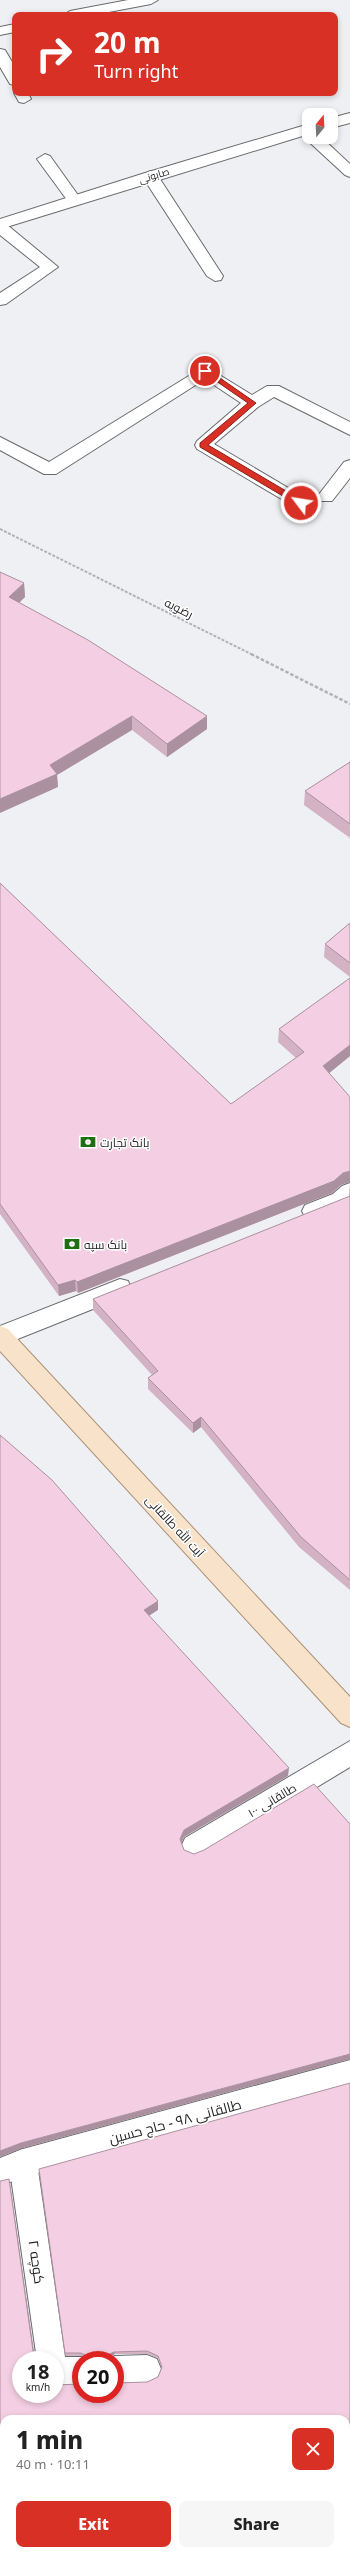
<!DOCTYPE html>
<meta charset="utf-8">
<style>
body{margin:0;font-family:"Noto Sans",Cairo,sans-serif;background:#f6f6f6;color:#222;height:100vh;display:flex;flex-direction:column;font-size:15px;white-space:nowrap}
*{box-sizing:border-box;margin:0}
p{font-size:13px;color:#767676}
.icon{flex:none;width:22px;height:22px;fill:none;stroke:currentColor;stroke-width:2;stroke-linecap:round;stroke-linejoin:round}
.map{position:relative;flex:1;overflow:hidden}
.drawer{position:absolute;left:0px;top:2415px;width:350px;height:140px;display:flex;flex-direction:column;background:#fff;border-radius:12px 12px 0 0;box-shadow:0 2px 6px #0003}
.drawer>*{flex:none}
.banner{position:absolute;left:12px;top:12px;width:326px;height:84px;border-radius:8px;box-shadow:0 2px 6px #0003;background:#d93025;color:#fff;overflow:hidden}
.needle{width:26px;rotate:18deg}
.controls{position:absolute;left:302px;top:108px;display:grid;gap:8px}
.controls a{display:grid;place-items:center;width:36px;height:36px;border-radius:8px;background:#fff;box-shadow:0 2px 6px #0003;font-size:20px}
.speed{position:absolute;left:12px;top:2351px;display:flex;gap:8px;font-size:20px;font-weight:700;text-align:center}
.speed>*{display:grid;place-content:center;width:52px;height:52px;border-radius:50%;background:#fff;box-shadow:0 2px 6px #0003;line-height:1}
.speed small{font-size:10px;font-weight:400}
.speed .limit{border:6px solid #d22;background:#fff;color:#111}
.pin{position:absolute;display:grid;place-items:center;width:34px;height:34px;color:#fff;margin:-17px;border:2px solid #fff;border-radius:50%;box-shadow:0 1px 4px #0007}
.me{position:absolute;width:44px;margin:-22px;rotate:301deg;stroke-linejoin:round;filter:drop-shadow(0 0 3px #0008)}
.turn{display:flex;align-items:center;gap:14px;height:84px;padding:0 16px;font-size:18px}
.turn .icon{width:52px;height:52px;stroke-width:2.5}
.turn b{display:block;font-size:28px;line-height:34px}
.round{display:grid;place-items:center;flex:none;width:42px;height:42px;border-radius:8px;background:#f6f6f6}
.overview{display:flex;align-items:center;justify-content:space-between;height:68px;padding:0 16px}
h1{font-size:24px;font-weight:800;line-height:30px}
.button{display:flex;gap:8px;margin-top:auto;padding:8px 16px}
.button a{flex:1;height:46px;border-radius:8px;background:#d93025;color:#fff;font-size:16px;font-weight:800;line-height:46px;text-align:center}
.button a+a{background:#f6f6f6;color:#222}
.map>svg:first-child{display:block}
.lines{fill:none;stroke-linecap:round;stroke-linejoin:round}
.service-casing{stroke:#6a6b6e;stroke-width:2}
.minor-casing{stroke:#6a6b6e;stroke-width:2}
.primary-casing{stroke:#a99177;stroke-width:2}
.path-far1{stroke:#b1b2b4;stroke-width:2;stroke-dasharray:3 1.5;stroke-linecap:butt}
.path{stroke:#b1b2b4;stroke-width:2.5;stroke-dasharray:3.5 2;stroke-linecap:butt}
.service{fill:#fff;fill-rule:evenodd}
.minor{fill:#fff;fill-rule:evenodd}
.primary{fill:#f8e2ca;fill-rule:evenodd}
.wall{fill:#d2b2c3}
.shaded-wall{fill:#ab919f}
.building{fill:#f4cfe3;stroke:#ab919f}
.route{fill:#d93025;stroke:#8d1f18}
.labels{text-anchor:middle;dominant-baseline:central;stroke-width:3;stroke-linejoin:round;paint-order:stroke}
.far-street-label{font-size:10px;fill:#1f2021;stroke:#fff}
.street-label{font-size:12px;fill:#1f2021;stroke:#fff}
.poi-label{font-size:12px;fill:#1f2021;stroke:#fff;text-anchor:start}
.near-street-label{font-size:14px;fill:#1f2021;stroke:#fff}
</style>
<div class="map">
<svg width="350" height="2555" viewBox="0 0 350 2555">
<rect width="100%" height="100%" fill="#eff0f3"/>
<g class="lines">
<defs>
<path id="service" d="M0 49 5 50 15 67V85L10 84 0 67Z
M15 91V93H28L31 99 24 103 19 102 14 93Z
M309 133V137H321L350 164V177L345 175 307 140 304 137Z
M45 154 50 156 80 198 83 201 80 204H70L37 159Z
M150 171 158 176 223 276 221 280 215 281 207 276 142 176Z
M0 222 6 224 58 267 6 304 0 305V293L40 267 0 235Z
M205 366 252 395 267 386H279L350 422V435L274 397 258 407 214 444 307 499 310 503 307 507H295L197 449 195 445 197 441 241 403 205 379 56 474H44L0 450V437L49 462Z
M350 460V478L332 501H320L317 497 320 493 344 462Z
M350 1741V1767L203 1856 194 1860 185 1856 181 1847 185 1838Z
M23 2149 33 2153 37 2163 65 2357H81L89 2360H81V2385L55 2386V2360H37L9 2163 13 2153Z
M147 2355 157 2359 161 2369 157 2379 147 2383 115 2384V2360H105L115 2356Z
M346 2533H350V2555H334L332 2551H346Z
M294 2551H331L329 2555H294Z"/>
<path id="minor" d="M128 0H158L151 4 93 15H63L70 11Z
M15 24V32L0 35V27Z
M350 113V123L331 128V118Z
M309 124V134L0 229V219L145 173Z
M350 1183 349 1206 313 1220 305 1217 302 1211 305 1205 333 1194 342 1186Z
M120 1279 128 1281 131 1288 128 1295 0 1346V1326Z
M350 2060V2086L23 2177 0 2186V2158L23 2149Z"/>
<path id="primary" d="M0 1326 8 1329 350 1697V1727L341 1723 0 1351Z"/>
</defs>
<use href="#service" class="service-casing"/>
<use href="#minor" class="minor-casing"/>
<use href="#primary" class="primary-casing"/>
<path class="path-far1" d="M0 529 253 655"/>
<path class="path" d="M251 654 350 704"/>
<use href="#service" class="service"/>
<use href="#minor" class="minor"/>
<use href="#primary" class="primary"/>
</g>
<path class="wall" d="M0 572 24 583 25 597 19 603 207 729 167 757 132 730 57 775 58 787Z
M350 762V838L304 805 305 791Z
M0 883 231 1104 296 1058 278 1042 279 1029 350 978V1056L329 1073 341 1185 332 1193 78 1293 76 1291 59 1296 0 1214Z
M350 923V977L324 957 325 944Z
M350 1196V1590L299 1547 201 1427 193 1433 148 1389V1378L152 1375 93 1310V1299Z
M350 2083V2533L347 2532 346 2419 0 2555 10 2184 35 2358 52 2359 53 2360H21V2394H81L147 2382 158 2377 162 2368 158 2358 147 2354H115L104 2359 87 2358 82 2356H66L65 2353Z"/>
<path class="shaded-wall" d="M24 583 25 597 10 611 9 597Z
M132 716V730L57 775 58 787 0 813V799L50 765Z
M207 716V729L167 757V744Z
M350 1045V1056L322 1079 323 1066Z
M350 1171V1182L341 1185 332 1193 78 1293 77 1282 343 1173Z
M75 1280 76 1291 59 1296 58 1285Z
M201 1417V1427L193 1433V1423Z
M158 1601V1610L144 1619V1610Z
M289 1768 288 1776 184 1837 180 1846V1839L184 1830Z
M350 2054V2059L23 2148 0 2157V2151L21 2143Z
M9 2179 10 2184 35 2360 34 2358Z
M114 2352 115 2354 104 2359 103 2357Z"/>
<path class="building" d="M0 572 24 583 9 597 88 640 207 716 167 744 132 716 50 765 57 774 0 799Z
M350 762V824L305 791Z
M0 883 231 1104 304 1052 279 1029 350 978V1045L323 1066 350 1097V1171L343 1173 334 1181 77 1282 75 1280 58 1285 0 1204Z
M350 923V963L325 944Z
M350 1196V1580L301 1537 201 1417 193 1423 148 1378 158 1371 93 1299Z
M0 1435 52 1480 158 1601 144 1610 289 1768 184 1830 180 1839 184 1850 194 1854 204 1850 314 1784 350 1824V2054L21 2143 0 2151Z
M350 2083V2532L347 2531 346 2549V2419H4V2551H295V2555H0V2181L9 2179 34 2358 52 2359V2360H21V2394H55V2385L80 2384 81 2368V2394H115V2383L147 2382 158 2377 162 2367 158 2356 147 2351 114 2352 103 2357 104 2359H113V2360H81L82 2359 90 2358 81 2353H65L39 2169Z"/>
<path class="route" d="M203 369H207L256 403 208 445 303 501V505H298L200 447V443L248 403 203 372Z"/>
<defs>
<symbol id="bank-bare" viewBox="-9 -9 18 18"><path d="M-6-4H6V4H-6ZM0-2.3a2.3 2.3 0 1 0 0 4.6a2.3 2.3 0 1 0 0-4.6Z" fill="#1e6e14" stroke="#fff" stroke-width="2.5" paint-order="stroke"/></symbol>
</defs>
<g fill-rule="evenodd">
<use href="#bank-bare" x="77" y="1131" width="22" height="22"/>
<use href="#bank-bare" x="61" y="1233" width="22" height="22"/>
</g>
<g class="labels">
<g class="far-street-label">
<text transform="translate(154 175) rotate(-17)">صابونی</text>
</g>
<g class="street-label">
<text transform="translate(179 608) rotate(27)">رضویه</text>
<text transform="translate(175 1526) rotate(47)">آیت الله طالقانی</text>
<text transform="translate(272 1800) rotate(-31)">طالقانی ۱۰۰</text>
</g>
<g class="poi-label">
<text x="100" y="1142">بانک تجارت</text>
<text x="84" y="1244">بانک سپه</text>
</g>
<g class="near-street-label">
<text transform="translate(175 2121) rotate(-15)">طالقانی ۹۸ - حاج حسین</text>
<text transform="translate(37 2262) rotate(82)">کوچه ۲</text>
</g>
</g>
</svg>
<div class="controls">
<a><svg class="needle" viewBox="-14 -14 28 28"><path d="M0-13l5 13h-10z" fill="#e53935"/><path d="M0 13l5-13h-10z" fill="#767676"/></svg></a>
</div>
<div class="speed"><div>18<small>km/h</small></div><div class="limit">20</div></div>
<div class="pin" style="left:205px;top:371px;background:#d93025"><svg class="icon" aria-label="arrive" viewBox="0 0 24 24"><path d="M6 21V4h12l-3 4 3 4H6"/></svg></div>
<svg class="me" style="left:301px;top:503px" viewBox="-20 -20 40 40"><circle r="17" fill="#d93025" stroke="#fff" stroke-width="3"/><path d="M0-11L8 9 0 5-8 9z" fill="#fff"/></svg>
<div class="banner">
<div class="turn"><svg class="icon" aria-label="right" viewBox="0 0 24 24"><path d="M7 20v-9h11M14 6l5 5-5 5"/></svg><div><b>20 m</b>Turn right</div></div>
</div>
<section class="drawer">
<div class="overview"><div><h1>1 min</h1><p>40 m · 10:11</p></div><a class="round" style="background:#d93025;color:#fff"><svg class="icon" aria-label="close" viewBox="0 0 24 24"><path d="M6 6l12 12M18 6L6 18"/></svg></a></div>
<div class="button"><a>Exit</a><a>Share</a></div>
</section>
</div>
